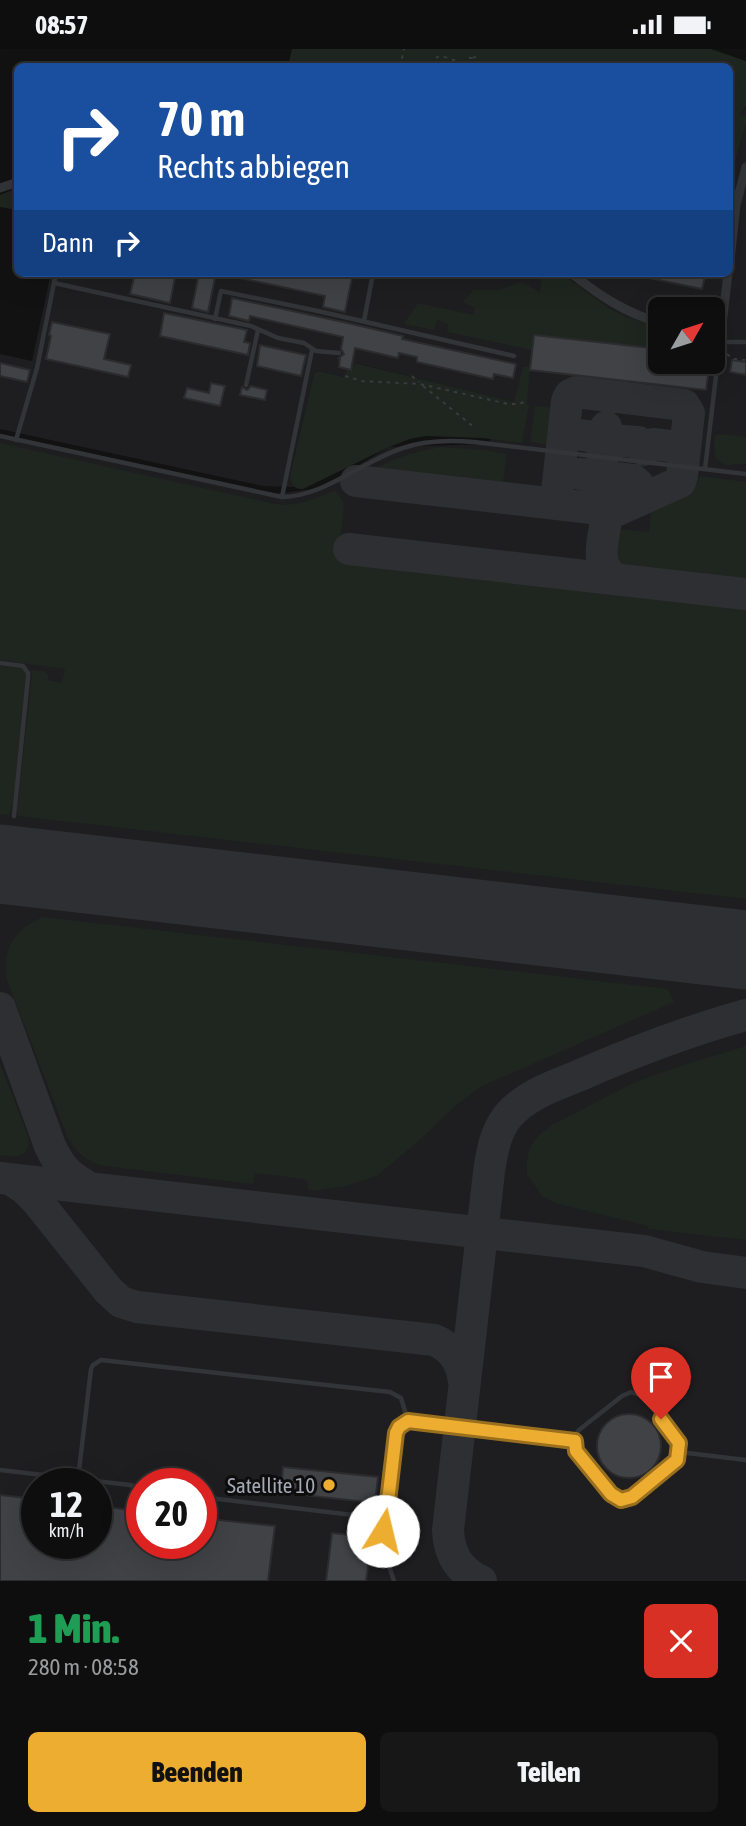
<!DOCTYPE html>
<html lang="de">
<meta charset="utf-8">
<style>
body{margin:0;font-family:"Asap Condensed",sans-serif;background:#171717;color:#f1f3f6;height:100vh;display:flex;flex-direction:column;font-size:26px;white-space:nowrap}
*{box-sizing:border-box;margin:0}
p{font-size:23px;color:#9b9c9e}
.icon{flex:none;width:38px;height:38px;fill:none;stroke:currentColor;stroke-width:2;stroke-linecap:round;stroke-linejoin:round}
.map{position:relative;height:1532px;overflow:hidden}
.side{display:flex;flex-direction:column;background:#0e0e0e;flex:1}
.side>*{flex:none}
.banner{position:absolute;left:14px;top:14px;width:719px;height:214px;border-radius:10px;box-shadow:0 7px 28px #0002,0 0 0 2px #2e2e2e;background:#1a4fa0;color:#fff;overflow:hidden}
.needle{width:46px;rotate:51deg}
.buttons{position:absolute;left:648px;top:248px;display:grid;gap:14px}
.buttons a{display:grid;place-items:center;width:77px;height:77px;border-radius:10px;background:#0e0e0e;box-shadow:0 7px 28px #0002,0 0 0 2px #2e2e2e;font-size:35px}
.speed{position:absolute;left:21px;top:1419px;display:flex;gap:14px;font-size:35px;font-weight:700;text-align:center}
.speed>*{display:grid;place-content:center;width:91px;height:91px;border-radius:50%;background:#0e0e0e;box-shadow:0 7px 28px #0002,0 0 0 2px #2e2e2e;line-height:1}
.speed small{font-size:18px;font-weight:400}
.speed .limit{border:10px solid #d22;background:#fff;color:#111}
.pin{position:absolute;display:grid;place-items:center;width:60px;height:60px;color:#fff;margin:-72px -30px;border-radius:50% 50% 50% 0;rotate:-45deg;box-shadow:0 0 7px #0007}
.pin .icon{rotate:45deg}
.me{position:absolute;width:77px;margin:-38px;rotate:9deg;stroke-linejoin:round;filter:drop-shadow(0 0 5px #0008)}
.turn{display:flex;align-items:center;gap:24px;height:147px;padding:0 28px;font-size:32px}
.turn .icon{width:91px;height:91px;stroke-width:2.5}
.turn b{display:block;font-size:49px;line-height:60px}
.then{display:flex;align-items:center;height:66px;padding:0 28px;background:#0003;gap:14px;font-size:26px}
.round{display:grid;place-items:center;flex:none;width:74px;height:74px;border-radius:10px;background:#171717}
.overview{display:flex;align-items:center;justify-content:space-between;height:119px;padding:0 28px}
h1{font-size:42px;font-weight:800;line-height:52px;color:#1e9e55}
.primary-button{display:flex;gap:14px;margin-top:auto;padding:14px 28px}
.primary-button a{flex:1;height:80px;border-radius:10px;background:#edad30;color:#111;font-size:28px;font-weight:800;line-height:80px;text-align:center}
.primary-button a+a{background:#171717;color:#f1f3f6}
.status{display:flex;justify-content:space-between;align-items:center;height:49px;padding:0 35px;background:#0e0e0e;direction:ltr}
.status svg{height:19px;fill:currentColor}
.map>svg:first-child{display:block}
.built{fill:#1e1e20;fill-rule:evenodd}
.green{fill:#1e261f}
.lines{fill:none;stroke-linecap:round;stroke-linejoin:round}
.taxiway{stroke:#2e2f32;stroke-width:32}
.runway{stroke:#2e2f32;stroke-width:79}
.building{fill:#414246;stroke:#2c2c2f;stroke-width:2}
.path{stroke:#393b3f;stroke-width:2;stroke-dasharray:3.5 5;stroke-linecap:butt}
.lane{stroke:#333438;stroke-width:4.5}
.street{stroke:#333438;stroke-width:9}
.route-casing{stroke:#9a701f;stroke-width:18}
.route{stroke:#edad30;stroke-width:12}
.poi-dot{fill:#edad30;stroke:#0d0d0e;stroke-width:2.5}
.labels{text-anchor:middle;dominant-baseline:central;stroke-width:6;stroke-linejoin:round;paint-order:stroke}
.poi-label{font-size:21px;fill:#a4a9b4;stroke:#0d0d0e;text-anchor:end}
</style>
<div class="status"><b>08:57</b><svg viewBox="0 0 49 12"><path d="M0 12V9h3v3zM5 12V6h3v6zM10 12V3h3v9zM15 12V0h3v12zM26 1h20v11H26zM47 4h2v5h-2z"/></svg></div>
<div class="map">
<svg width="746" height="1532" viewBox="0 0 746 1532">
<rect width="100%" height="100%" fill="#121213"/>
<path class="built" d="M746 57V1532H0V387L266 446 320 439 389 398 488 395 511 353 356 314 355 318 345 328 319 322 314 324 313 328 290 426 291 434 294 438 263 437 0 380V305L32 312 51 224H730V88L735 71ZM660 261H712V313H660ZM37 1435H96V1494H37ZM142 1435H201V1494H142Z"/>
<path class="green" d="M292 0H711L746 12V57L740 65 746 68V74L731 127 730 18 288 17Z
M17 139V161L0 158V146Z
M542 224H560L610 260 622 266 660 280V300L535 286 532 301 447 283 448 275 437 271 434 281 404 275 418 254 473 266 475 259 463 253 473 241H499L521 233 540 243Z
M355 314 514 353 523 318H530L527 355 529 356 522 394 482 389 426 387 410 390 389 398 303 440C294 441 290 435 290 426L314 324 319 322 345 328 347 320 351 321 352 317H355Z
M535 357 557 359 552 397 530 393Z
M720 385 746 388V415L726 416 716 410 714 399 715 387Z
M0 394 275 455C297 458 315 450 335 441L344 454 339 505 746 552V850L18 767 17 762 32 625 29 621 44 622 49 627 48 631 62 634 65 620 0 611Z
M443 398 484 401 507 405 502 440 484 438 482 444 358 428C386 413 410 402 443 398Z
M700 427 746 433V541L620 526C616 524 613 522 611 518 605 508 609 488 616 480L649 483 652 454 689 438 694 439Z
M0 617 23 619 26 623 27 628 13 753 9 766 0 765Z
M43 868 668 940 674 953 480 1038 454 1058 421 1090 378 1126 342 1138 320 1141V1142L308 1141V1134L304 1130 255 1124 253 1135 104 1117C86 1113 78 1104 68 1089L7 931C2 900 14 880 43 868Z
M746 997V1191L648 1180V1177L555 1154 542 1147 527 1125V1111L530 1098 537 1088 552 1076 633 1034 683 1016Z
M0 1015 28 1087C31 1110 17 1108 0 1106Z"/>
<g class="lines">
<path class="taxiway" d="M563 391 571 385C583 387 599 385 603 398L612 391 638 393 644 401 653 395 678 398 684 406
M580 425 633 431 638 435 640 440
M356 432 600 460 605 466 606 471C603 492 594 518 616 530
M564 455 559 451 557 443 567 352 570 346 576 343 684 356 689 364 682 427 680 433 609 465 606 471
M600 460 597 455 606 378
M349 500 746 545
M0 836 31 818
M0 959 50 1097C61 1120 68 1127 90 1139
M0 1129 644 1202 702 1218 746 1224
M10 1130 24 1139 37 1152 108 1241 121 1253 137 1258 434 1291C452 1298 462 1313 464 1333
M481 1532C459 1522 449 1505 448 1481L489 1123C492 1103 495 1083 508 1067 526 1046 553 1037 578 1027 633 1003 688 982 746 966"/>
<path class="runway" d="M0 815 746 901"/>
</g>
<path class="building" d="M135 224H176L170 254 130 245Z
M199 224H216L208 263 192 259Z
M235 224H353L345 263 323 258 325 247 235 228Z
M644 224H706L702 240 644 228Z
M232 249 352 275 403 287 402 290 516 315 513 329 494 325 493 330 417 313V308L399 304 398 309 355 299 351 321 339 318 340 309H339L344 305 341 300 343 288 250 267 249 272 229 267Z
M164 264 247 281 244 293 250 294 248 306 160 287Z
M52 273 110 285 104 310 131 316 128 328 46 310 51 287 49 286Z
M534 286 660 300V313H710L706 341 530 321Z
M260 296 306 306 301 327 257 317Z
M732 311 746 313V326L730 323Z
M0 314 30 321 27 333 0 327Z
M211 334 225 337 220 357 184 349 187 339 209 344Z
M251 337 267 341 265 351 240 346 242 338 247 341Z
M597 1397a32 32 0 1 1 64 0a32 32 0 1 1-64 0Z
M283 1418 378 1428 375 1454 277 1443V1446L264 1444 266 1427 282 1429Z
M0 1446 37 1450V1494H96V1457L142 1462V1494H201V1469L275 1477 268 1532H0Z
M332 1484 372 1488 366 1532H326Z"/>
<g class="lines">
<path class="path" d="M469 9H472L473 13H468Z
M473 9 480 5
M400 18 404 0
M435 18 437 8C449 6 457 16 468 13
M727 305 733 310 745 311
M345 327 362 332 420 335 508 355H518L528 352
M412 327 419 333
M423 337 475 379"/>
<path class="lane" d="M54 234 251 277 278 289 304 294 316 302 339 304
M215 270 221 242 318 262 514 307
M364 272 373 224
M246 336 258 281
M0 387 282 448C326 447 362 412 403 399 426 391 450 391 474 393L746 425
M16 391 37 319 56 224
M705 420 720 293H746
M282 448 312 301
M0 614 23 617 28 624V629L14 767
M631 1343 640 1346 644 1349 678 1391C681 1398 679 1408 675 1415L631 1448 621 1451 611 1445 575 1402C574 1396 574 1387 579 1381L622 1347Z
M679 1403 746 1411
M0 1421 130 1436 142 1439
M78 1430 91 1320 93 1316 101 1311 390 1343 401 1349 408 1372
M201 1448 378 1469 383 1477 387 1511 394 1532
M382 1473 387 1461 396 1384 403 1374 414 1372 575 1392"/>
<path class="street" d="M0 139 18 133
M730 211 736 156 746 118
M571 224C600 247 624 263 660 274
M712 290 720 293 728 224"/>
</g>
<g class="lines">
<defs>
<path id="route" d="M383 1482 382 1473 387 1461 396 1384 399 1378 408 1372 575 1392 576 1402 611 1445 621 1451 632 1448 677 1411 679 1394 661 1370"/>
</defs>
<use href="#route" class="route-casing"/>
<use href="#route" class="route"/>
</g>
<circle class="poi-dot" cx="329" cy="1436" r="7"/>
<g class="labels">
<g class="poi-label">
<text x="315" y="1436">Satellite 10</text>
</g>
</g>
</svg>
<div class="buttons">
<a><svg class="needle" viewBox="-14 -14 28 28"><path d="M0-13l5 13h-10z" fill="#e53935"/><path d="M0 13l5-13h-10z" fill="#9b9c9e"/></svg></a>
</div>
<div class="speed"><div>12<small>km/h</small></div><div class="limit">20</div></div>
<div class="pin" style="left:661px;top:1370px;background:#d93025"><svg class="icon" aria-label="arrive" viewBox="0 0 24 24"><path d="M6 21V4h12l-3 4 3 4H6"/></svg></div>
<svg class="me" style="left:383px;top:1482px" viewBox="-20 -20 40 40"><circle r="19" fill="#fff"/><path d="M0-13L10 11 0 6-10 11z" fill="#edad30"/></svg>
<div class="banner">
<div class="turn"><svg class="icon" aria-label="right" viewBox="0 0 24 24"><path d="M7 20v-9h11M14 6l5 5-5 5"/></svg><div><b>70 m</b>Rechts abbiegen</div></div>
<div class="then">Dann<svg class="icon" aria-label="right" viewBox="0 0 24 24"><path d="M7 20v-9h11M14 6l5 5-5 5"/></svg></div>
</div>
</div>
<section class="side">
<div class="overview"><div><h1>1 Min.</h1><p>280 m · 08:58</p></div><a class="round" style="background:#d93025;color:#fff"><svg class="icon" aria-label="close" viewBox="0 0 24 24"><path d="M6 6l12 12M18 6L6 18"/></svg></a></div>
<div class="primary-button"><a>Beenden</a><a>Teilen</a></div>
</section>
